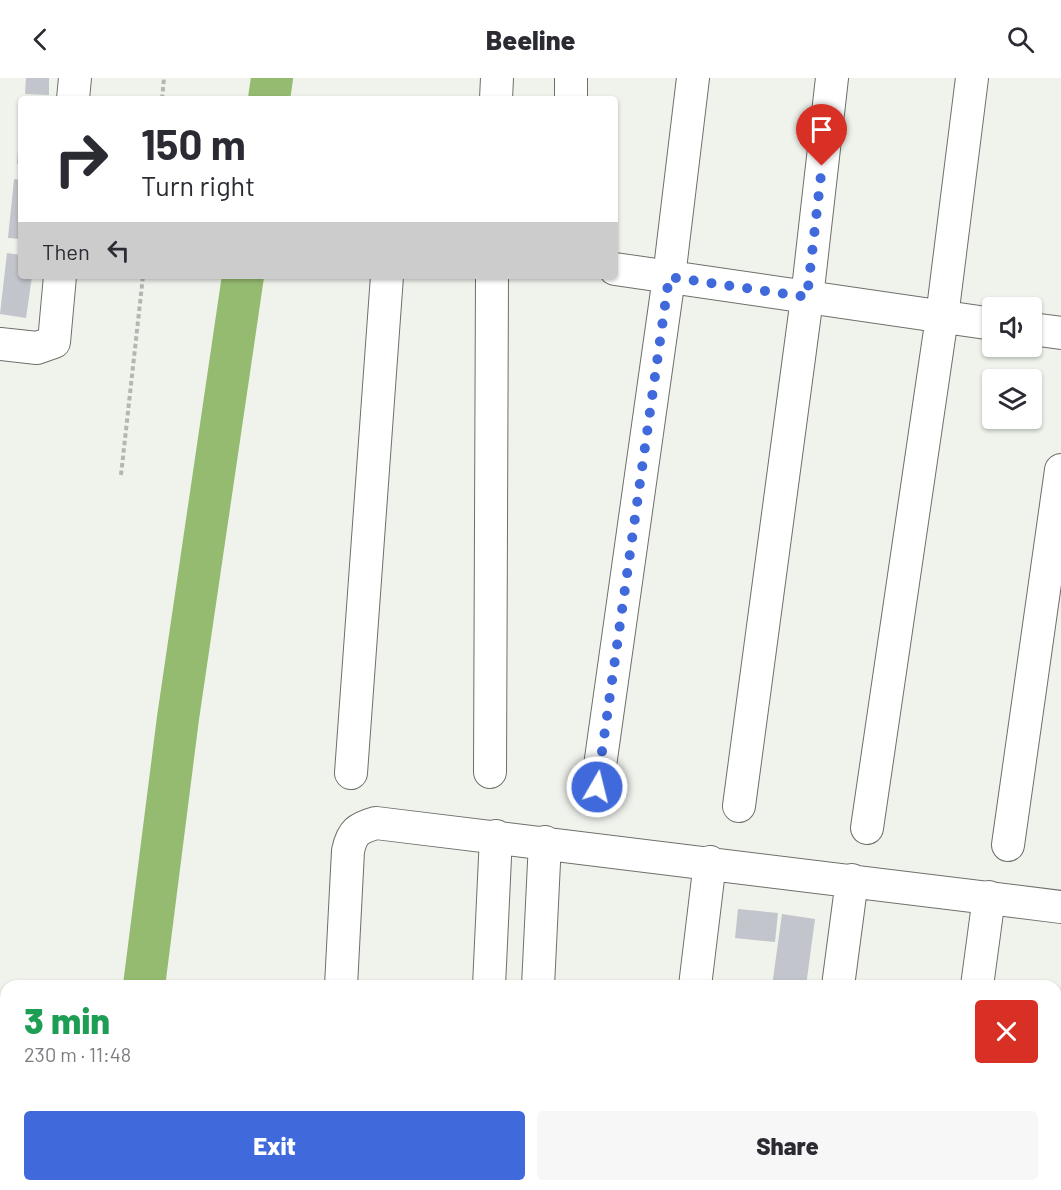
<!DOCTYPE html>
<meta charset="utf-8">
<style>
body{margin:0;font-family:Barlow,sans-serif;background:#f7f7f7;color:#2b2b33;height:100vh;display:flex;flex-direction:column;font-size:22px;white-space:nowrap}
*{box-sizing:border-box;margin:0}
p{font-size:20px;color:#7c7c81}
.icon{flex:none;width:33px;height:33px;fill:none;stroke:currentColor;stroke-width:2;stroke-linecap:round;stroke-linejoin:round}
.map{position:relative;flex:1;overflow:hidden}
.sheet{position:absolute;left:0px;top:902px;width:1062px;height:212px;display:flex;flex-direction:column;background:#fff;border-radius:18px 18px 0 0;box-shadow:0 2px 4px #0004}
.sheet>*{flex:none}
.top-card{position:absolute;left:18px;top:18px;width:600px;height:183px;border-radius:6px;box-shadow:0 2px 4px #0004;background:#fff;color:#2b2b33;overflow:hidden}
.buttons{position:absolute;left:982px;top:219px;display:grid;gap:12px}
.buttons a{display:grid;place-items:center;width:60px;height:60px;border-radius:6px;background:#fff;box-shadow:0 2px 4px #0004;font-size:30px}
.pin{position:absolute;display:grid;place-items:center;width:51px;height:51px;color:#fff;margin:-62px -26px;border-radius:50% 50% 50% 0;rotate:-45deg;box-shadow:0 0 6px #0007}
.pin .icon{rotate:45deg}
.me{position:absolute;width:66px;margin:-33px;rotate:8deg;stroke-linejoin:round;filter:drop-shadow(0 0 4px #0008)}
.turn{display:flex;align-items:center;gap:21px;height:126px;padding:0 24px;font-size:27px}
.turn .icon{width:78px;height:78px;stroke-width:2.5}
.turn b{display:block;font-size:42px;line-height:51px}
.then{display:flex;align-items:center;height:57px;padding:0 24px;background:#0003;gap:12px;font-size:22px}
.round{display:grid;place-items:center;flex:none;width:63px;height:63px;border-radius:6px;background:#f7f7f7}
.head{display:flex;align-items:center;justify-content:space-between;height:102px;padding:0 24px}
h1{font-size:36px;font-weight:800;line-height:45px;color:#1e9e55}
.button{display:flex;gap:12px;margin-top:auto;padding:12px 24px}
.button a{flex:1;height:69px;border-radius:6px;background:#406adb;color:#fff;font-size:24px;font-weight:800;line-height:69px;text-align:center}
.button a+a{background:#f7f7f7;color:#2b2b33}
header{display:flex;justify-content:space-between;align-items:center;height:78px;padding:0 24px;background:#fff;font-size:27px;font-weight:800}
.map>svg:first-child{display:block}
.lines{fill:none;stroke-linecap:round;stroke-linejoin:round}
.river{stroke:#95bb70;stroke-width:42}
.building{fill:#c2c5cb}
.minor-casing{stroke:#6d706a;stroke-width:34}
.path{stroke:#b4b7b1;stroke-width:4;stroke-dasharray:4.5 3;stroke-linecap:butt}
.minor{stroke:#fff;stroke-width:32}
.route{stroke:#406adb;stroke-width:10;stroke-dasharray:0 18}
</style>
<header><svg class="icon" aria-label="back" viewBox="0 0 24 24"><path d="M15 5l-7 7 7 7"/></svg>Beeline<svg class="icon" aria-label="search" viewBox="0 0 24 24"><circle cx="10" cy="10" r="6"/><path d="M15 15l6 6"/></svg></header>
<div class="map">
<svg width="1061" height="1112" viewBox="0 0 1061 1112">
<rect width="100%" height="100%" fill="#eff3ec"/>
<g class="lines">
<path class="river" d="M269 21 272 0
M144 908 178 640 243 198
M123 1112V1107"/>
</g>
<path class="building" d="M26 0H49V17L25 16Z
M19 57H21V87L17 86Z
M14 101 21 102V161L8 160Z
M7 175 21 177V198H32L26 240 0 236Z
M738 831 778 835 775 864 735 860Z
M782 836 815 841 806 908H772Z
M745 1107H778L777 1112H744Z"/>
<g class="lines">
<defs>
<path id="minor" d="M73 21 75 0
M496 21 497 0
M571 21V0
M615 191 993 246
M1032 251 1061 255
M0 266 37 270 54 264 60 198
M490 694 492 198
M351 695 387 198
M597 709 669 199 693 0
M739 728 807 220 832 0
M867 750 942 239 972 0
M1008 767 1061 392
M341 908 348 773C352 754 358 750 376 745L1061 829
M489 908 496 758
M538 908 545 764
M695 908 710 784
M838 908 852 802
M977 908 989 819
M330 1112V1107
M479 1112V1107
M528 1112V1107
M669 1112V1107
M809 1112 810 1107
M949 1112 950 1107"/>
</defs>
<use href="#minor" class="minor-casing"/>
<path class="path" d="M162 21 164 0
M121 397 143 198"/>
<use href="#minor" class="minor"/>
</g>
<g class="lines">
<path class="route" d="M597 709 669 199 807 219 822 88"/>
</g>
</svg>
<div class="buttons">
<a><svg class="icon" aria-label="sound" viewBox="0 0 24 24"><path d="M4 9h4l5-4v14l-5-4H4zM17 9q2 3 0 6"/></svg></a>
<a><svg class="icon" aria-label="layers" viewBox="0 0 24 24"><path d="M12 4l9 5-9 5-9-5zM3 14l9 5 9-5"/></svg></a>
</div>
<div class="pin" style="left:822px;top:88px;background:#d93025"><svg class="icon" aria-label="arrive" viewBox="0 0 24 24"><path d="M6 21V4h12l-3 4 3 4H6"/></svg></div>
<svg class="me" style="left:597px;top:709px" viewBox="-20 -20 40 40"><circle r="17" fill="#406adb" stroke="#fff" stroke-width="3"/><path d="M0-11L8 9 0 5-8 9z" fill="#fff"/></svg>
<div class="top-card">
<div class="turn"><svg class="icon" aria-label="right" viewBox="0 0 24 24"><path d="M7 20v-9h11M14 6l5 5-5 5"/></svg><div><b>150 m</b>Turn right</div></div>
<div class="then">Then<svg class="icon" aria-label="left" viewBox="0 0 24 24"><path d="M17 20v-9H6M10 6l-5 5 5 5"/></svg></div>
</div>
<section class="sheet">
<div class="head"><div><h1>3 min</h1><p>230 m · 11:48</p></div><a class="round" style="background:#d93025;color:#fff"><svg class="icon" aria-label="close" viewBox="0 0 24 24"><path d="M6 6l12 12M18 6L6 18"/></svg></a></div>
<div class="button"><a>Exit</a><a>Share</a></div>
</section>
</div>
